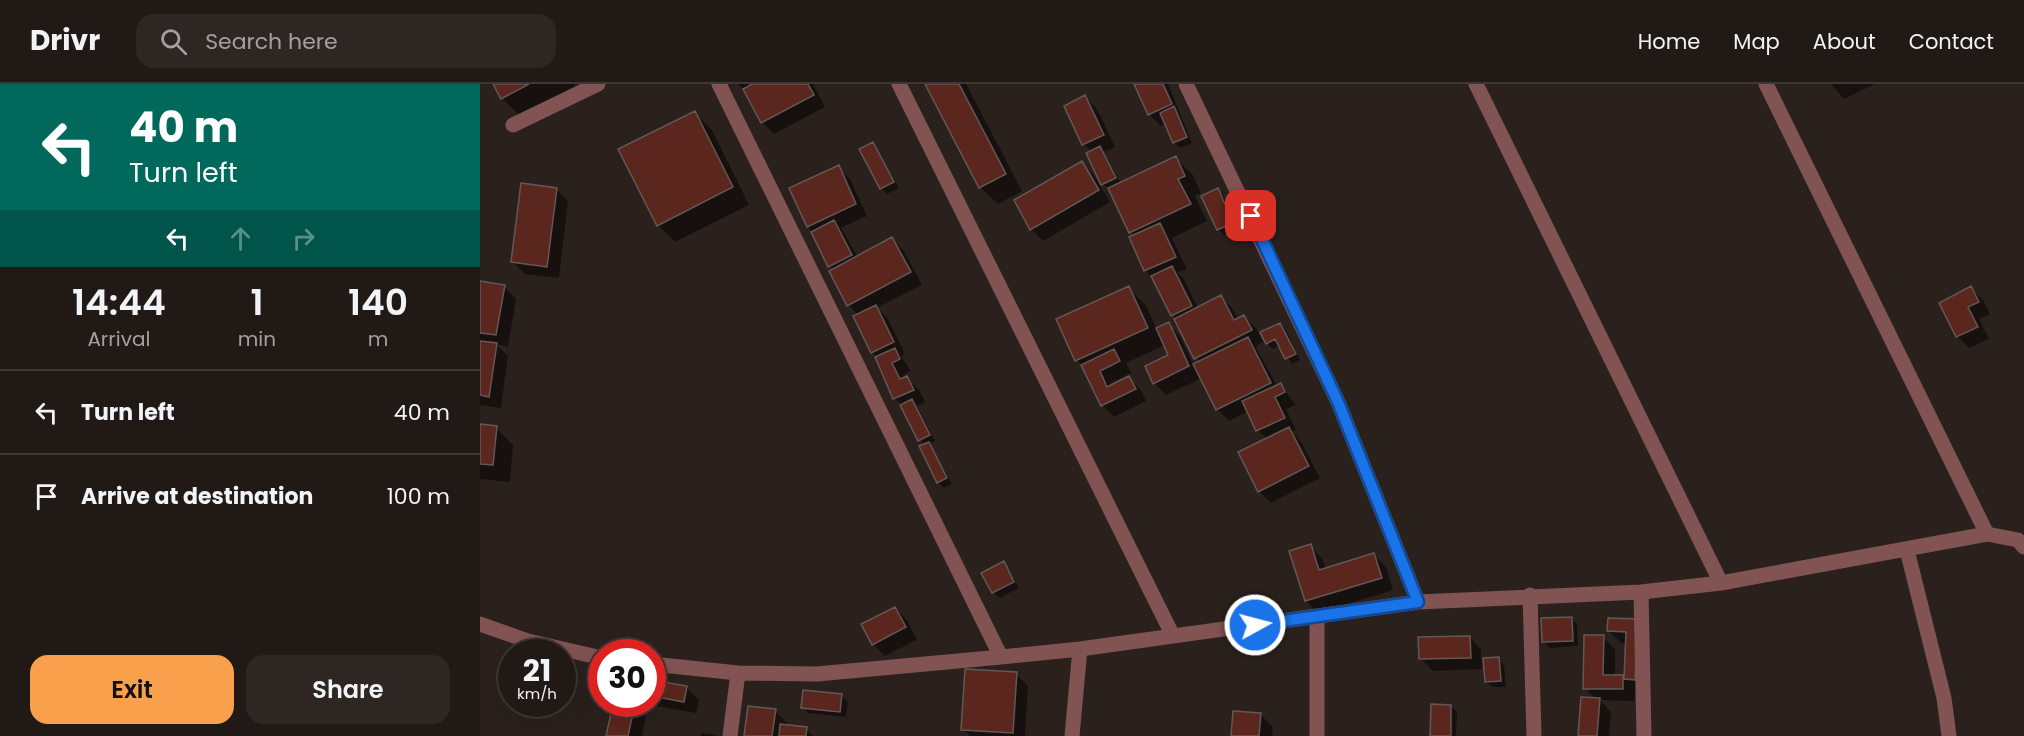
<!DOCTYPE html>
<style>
body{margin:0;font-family:Poppins,sans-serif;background:#2d2623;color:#f1f3f6;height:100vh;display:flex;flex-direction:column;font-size:22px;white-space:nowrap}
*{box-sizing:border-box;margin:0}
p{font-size:20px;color:#a2a0a1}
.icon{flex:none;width:33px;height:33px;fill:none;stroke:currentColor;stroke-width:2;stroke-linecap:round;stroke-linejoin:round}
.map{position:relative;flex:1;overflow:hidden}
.drawer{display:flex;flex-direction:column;background:#201916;width:480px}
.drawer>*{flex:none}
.guide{background:#00695c;color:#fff;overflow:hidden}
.speed{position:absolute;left:18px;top:555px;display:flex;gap:12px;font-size:30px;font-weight:700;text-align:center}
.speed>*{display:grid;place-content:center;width:78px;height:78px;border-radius:50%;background:#201916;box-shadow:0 6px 24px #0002,0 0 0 2px #3d3835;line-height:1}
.speed small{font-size:15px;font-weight:400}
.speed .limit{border:9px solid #d22;background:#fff;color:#111}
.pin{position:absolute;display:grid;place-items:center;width:51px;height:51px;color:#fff;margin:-26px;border-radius:12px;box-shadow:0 3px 9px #0006}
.me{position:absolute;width:66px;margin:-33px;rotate:83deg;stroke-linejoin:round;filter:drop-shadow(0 0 4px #0008)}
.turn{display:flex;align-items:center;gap:21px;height:126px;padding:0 30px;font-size:27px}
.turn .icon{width:78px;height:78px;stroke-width:2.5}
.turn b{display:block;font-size:42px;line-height:51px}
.lanes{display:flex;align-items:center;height:57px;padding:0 30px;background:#0003;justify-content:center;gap:30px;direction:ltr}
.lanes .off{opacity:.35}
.eta{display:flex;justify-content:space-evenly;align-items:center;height:102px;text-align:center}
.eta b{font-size:36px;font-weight:600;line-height:42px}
.primary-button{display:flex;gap:12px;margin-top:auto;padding:12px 30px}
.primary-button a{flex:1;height:69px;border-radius:18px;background:#f9a04c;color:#111;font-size:24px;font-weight:600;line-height:69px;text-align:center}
.primary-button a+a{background:#2d2623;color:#f1f3f6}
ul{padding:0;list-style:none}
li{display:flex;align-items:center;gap:18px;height:84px;padding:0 30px;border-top:2px solid #3d3835}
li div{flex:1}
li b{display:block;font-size:22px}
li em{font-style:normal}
header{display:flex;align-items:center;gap:36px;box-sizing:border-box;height:84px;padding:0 30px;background:#201916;border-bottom:2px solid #3d3835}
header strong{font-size:28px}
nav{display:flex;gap:33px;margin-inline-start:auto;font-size:21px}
.search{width:420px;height:54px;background:#2d2623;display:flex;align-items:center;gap:15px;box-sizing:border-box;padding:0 21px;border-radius:18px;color:#a2a0a1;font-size:22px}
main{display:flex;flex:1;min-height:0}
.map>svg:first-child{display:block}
.shadow{fill:#0007}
.building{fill:#5b261d;stroke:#635856;stroke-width:1.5}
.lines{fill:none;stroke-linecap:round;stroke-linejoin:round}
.street{stroke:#825353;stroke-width:15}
.route-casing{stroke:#114b97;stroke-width:15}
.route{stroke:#1a73e8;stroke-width:10}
</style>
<header>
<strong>Drivr</strong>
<div class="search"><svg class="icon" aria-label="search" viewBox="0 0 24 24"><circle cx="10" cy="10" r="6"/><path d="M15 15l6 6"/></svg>Search here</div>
<nav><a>Home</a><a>Map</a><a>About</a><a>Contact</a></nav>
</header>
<main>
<section class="drawer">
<div class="guide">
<div class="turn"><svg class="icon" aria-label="left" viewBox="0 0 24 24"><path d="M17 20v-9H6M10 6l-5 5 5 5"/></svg><div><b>40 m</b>Turn left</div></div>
<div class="lanes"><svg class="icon" aria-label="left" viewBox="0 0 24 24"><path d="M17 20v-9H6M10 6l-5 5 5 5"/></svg><svg class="icon off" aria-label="ahead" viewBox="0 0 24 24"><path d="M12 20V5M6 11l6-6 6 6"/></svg><svg class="icon off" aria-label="right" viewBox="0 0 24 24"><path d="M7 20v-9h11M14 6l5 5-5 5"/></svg></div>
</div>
<div class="eta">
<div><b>14:44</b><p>Arrival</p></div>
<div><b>1</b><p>min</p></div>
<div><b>140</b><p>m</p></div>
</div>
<ul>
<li><svg class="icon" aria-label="left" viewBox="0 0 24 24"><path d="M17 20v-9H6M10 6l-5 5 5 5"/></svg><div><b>Turn left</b></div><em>40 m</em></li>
<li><svg class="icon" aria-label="arrive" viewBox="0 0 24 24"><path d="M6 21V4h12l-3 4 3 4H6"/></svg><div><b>Arrive at destination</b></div><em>100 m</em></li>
</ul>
<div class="primary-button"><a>Exit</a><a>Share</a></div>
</section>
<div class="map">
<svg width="1544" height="652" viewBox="0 0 1544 652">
<rect width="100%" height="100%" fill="#2a211d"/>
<path class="shadow" d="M15 0H95V2L39 31 22 14Z
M258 0H333L345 23 294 50 282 38 266 8Z
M447 0H486L542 107 518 120 500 103Z
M655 0H688L712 59 700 64 694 58 686 39 681 42 669 30Z
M1351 0H1395L1364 15Z
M605 13 617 25 635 63 624 68 641 100 695 74 713 91 721 109 715 112 727 137 692 154 707 185 697 189 704 195 718 225 741 213 753 225 758 235 764 233 776 244 783 258 775 262 797 302 800 301 816 321 806 325 816 346 812 348 820 356 840 394 791 419 779 407 787 355 778 346 769 327 749 337 737 325 722 294 686 311 674 299 690 272 685 261 646 279 651 289 630 299 632 302 649 294 661 306 666 317 634 333 622 321 604 283 597 276 648 204 666 221 677 246 688 240 700 252 714 282 720 279 674 196 665 186 654 152 630 105 622 100 612 68 604 60Z
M214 29 232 46 269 121 195 158 178 141Z
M393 59 419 104 407 110 401 104Z
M602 79 614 91 630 118 563 157 551 145Z
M358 83 370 95 387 132 361 144 378 173 412 155 424 167 442 201 397 224 408 235 425 270 421 272 431 287 423 291 425 295 427 294 439 306 445 318 437 322 455 357 449 360 472 400 464 404 458 398 444 362 422 321 414 314 398 274 392 268 379 232 369 221 351 188 353 186 328 142Z
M76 105 88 117 79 194 45 190 33 178Z
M737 106 743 112 758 144 744 151 738 145Z
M0 198 24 203 36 215 28 263 16 260 28 272 21 324 0 321Z
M1491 204 1503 216 1510 230 1499 235 1509 255 1489 264 1478 253 1461 219Z
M800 240 806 246 820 276 812 280 800 261 793 265 787 259Z
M0 342 16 344 33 361 30 398 0 395Z
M830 462 842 474 846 486 894 471 906 483 913 506 838 529 826 517 811 468Z
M524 479 539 504 519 514 513 508Z
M415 524 427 536 437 556 405 572 393 560Z
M1091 534 1097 540 1098 562 1070 564 1064 558Z
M1157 537 1166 607H1155L1154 617 1120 616 1131 628 1129 652H1100L1116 615 1105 604 1123 553 1135 565V592L1145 593 1147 559H1141L1129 547Z
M989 553 1001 565 1002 585 953 587 941 575Z
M1018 575 1024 581 1026 603H1012L1006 598Z
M536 590 548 602 545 652H490L483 645Z
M172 597 207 604 219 616 216 629 165 620H172Z
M324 608 362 612 368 618 366 633 328 629 323 623Z
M134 620H161L167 626 162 652H128Z
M971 622 977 628 976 652H952Z
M295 627 307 639V643L326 645 333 652H266Z
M781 631 793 643 792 652H753Z
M221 649 236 651 237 652H221Z"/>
<path class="building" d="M13 0H49L21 15Z
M272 0H328L334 11 281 39 263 5Z
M445 0H479L526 90 499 104Z
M654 0H683L692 20 668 31Z
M605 11 624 51 602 61 584 22Z
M694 22 707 53 693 59 680 29Z
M215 27 253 103 177 142 138 65Z
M393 58 414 98 400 105 379 65Z
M620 62 636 94 621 101 606 69Z
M696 72 705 92 698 95 711 120 649 149 628 104Z
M602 77 619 106 550 146 534 116Z
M359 81 376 120 327 143 309 104Z
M41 99 77 104 67 183 31 178Z
M738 104 753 139 737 146 721 112Z
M354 136 372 171 348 183 331 148Z
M680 139 696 173 664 187 649 153Z
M412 153 431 188 367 222 349 187Z
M692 182 712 222 691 232 671 192Z
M0 197 25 201 16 251 0 249Z
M649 202 668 244 595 277 576 235Z
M1491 202 1499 218 1488 223 1498 243 1476 253 1459 219Z
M741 211 754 236 764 231 772 246 714 275 694 235Z
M396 221 414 258 391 269 373 232Z
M689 238 709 282 673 300 665 282 688 271 676 244Z
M800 239 816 270 805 275 795 255 786 260 780 248Z
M768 253 791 299 736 326 713 280Z
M0 257 17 259 9 313 0 311Z
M415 264 420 275 412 279 420 295 427 292 434 306 413 315 395 273Z
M634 265 640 277 620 287 627 303 649 292 656 305 621 322 601 281Z
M801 299 805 308 795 313 805 334 776 347 762 317Z
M432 315 450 351 438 357 420 321Z
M0 340 17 342 13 381 0 380Z
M809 343 829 382 778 408 758 368Z
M449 358 467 394 457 399 439 362Z
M831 460 839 486 894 469 902 494 825 517 809 467Z
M524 477 534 498 512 509 501 489Z
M415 523 426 543 392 561 381 540Z
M1092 533 1093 557 1062 558 1061 534Z
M1128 534 1158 535 1155 596 1144 595 1146 548 1127 547Z
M1104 551H1124L1123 591H1143V605H1103Z
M990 552 991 574 939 575 938 553Z
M1019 573 1021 597 1005 598 1003 574Z
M485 585 537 588 533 649 481 646Z
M172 596 207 602 204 618 172 612Z
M323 606 362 610 360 628 321 624Z
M1101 613 1120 614 1117 652H1098Z
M133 620H155L148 652H126Z
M951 620 971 621V652H950Z
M268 622 296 625 292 652H264Z
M753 627 781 629 779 652H751Z
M300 640 327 643 326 652H299Z"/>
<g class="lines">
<path class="street" d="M239 0 521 573
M419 0 693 552
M706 0 858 318 938 518
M996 0 1241 499
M1286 0 1507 450
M33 41 118 0
M1427 466 1464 614 1469 652
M1161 508 1164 652
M1050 511 1054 652
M837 532V652
M0 540 48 557 122 574
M172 580 258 589 337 590 521 573 600 565 938 518 1161 508 1241 499 1507 450 1538 456 1544 463
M250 652 258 589
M592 652 600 565"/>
</g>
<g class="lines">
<defs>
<path id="route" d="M771 132 858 318 938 518 775 541"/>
</defs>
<use href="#route" class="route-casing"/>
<use href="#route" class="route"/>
</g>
</svg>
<div class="speed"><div>21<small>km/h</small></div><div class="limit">30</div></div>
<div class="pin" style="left:771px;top:132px;background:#d93025"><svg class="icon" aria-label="arrive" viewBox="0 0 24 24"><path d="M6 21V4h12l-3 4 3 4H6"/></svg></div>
<svg class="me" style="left:775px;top:541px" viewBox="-20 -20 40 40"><circle r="17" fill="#1a73e8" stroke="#fff" stroke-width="3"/><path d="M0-11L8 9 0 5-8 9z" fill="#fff"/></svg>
</div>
</main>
